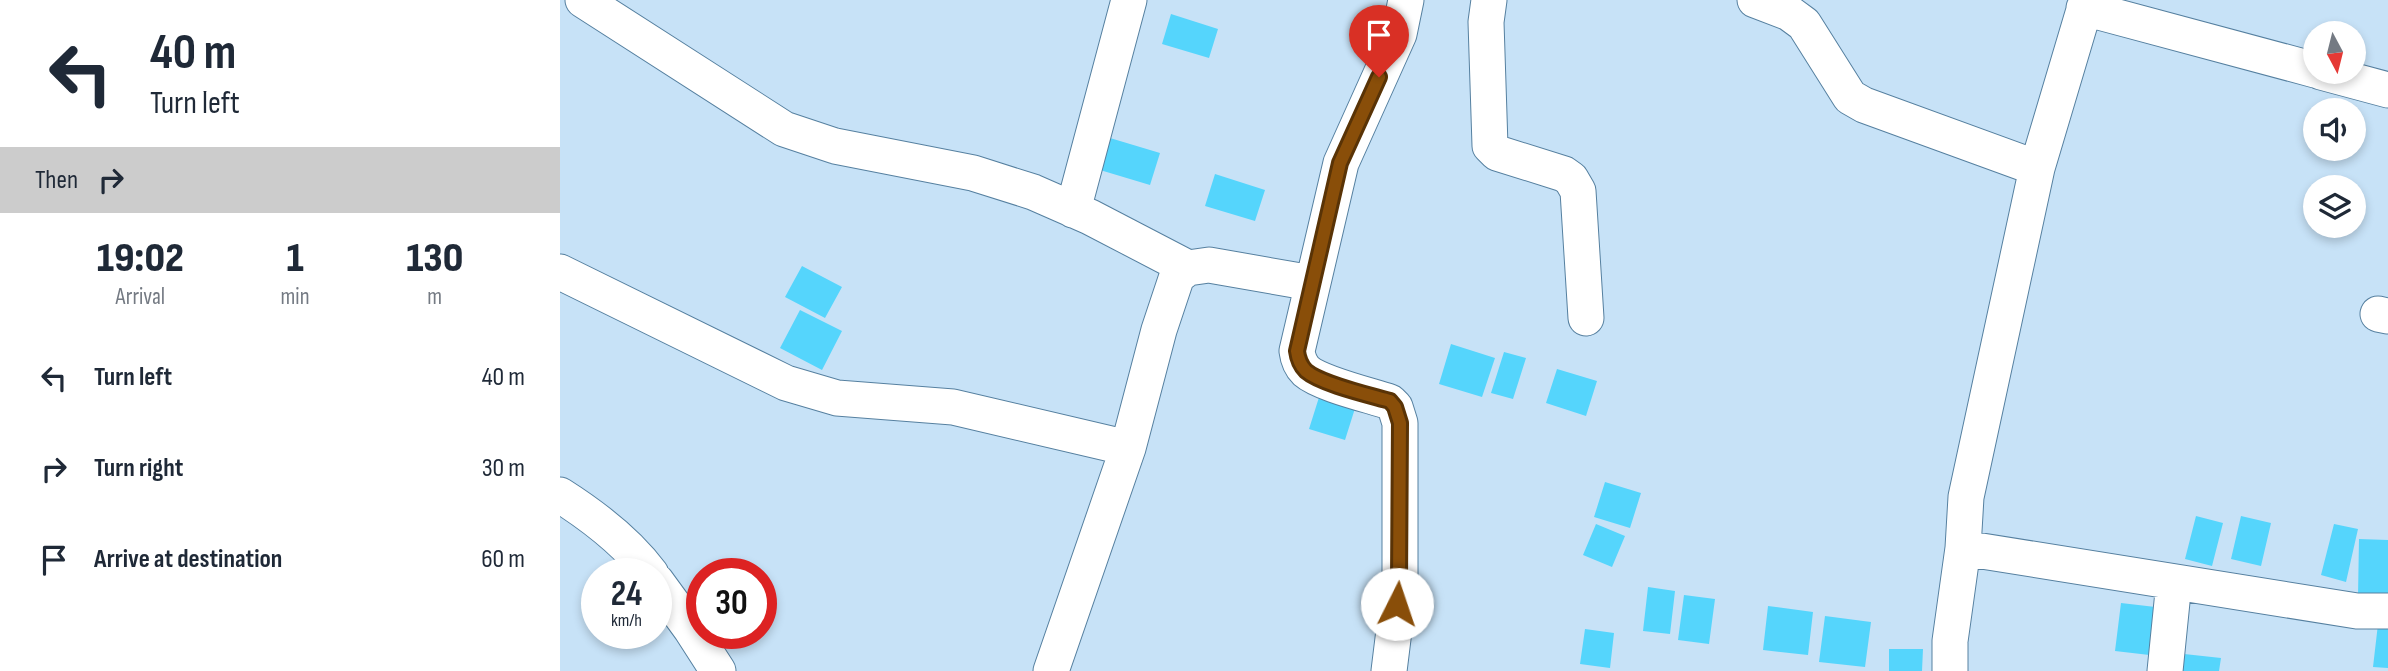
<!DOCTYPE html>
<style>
body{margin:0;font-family:"Sofia Sans Condensed",sans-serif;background:#f6f6f7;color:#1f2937;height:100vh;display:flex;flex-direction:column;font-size:26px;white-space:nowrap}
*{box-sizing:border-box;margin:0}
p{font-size:23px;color:#747a83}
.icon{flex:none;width:38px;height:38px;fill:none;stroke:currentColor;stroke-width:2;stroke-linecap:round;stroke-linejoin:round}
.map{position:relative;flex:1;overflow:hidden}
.side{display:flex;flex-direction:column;background:#fff;width:560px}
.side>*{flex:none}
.top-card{background:#fff;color:#1f2937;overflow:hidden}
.needle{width:46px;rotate:173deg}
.buttons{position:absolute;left:1743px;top:21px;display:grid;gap:14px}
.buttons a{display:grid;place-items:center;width:63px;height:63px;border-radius:50%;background:#fff;box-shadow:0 4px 10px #0003;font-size:35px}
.speed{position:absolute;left:21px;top:558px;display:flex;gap:14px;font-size:35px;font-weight:700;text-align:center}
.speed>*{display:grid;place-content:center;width:91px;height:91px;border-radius:50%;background:#fff;box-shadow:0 4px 10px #0003;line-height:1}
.speed small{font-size:18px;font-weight:400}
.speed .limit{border:10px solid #d22;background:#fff;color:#111}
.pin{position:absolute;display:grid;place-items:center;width:60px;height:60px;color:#fff;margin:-72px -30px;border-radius:50% 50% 50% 0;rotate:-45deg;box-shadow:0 0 7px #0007}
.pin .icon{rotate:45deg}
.me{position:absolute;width:77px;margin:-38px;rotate:4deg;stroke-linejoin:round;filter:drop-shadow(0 0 5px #0008)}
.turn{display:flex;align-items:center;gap:24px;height:147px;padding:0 35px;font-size:32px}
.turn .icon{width:91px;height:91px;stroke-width:2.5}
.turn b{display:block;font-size:49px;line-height:60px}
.then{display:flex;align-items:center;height:66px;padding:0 35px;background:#0003;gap:14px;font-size:26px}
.eta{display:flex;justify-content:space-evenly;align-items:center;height:119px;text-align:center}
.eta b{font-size:42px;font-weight:800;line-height:49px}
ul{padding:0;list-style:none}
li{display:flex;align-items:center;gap:21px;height:91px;padding:0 35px}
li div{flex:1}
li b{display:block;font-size:26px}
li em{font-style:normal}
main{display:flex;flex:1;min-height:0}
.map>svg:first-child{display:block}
.building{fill:#55d5fc}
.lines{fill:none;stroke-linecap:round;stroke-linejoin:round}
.minor-casing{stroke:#5680a0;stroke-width:37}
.minor{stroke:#fff;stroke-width:35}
.route-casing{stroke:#593306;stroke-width:18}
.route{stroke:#894e09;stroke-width:12}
</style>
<main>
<section class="side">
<div class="top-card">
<div class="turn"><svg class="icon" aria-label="left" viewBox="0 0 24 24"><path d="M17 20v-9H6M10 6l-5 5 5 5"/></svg><div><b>40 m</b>Turn left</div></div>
<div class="then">Then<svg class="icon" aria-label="right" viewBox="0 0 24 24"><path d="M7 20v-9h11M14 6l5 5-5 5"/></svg></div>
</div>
<div class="eta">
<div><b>19:02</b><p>Arrival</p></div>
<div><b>1</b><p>min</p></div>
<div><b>130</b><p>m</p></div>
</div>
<ul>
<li><svg class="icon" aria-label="left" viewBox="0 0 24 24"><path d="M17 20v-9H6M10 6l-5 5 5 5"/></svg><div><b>Turn left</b></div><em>40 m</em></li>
<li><svg class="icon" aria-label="right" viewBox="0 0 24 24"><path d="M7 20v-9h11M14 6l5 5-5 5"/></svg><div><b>Turn right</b></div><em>30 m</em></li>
<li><svg class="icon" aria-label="arrive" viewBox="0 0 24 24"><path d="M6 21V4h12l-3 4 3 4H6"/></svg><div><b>Arrive at destination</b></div><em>60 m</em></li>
</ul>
</section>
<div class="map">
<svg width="1828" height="671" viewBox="0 0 1828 671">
<rect width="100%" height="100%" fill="#c7e2f7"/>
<path class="building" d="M611 14 658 29 649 58 602 44Z
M550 138 600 153 590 185 540 170Z
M655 174 705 190 695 221 645 206Z
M242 266 282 287 265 318 225 297Z
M240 310 282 331 262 370 220 348Z
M891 344 935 358 922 397 879 384Z
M944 352 966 358 953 399 931 393Z
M997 369 1037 381 1026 416 986 403Z
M761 391 797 402 785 440 749 429Z
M1045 482 1081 493 1070 528 1034 517Z
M1636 516 1663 523 1652 566 1625 559Z
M1681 516 1711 523 1701 566 1671 559Z
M1036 524 1065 536 1052 567 1023 555Z
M1774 524 1798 529 1786 582 1761 575Z
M1799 539 1828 540V596H1798Z
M1088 587 1115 591 1110 634 1083 631Z
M1124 595 1155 599 1149 644 1118 640Z
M1561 603 1604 608 1598 656 1555 651Z
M1208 606 1253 612 1248 655 1203 650Z
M1265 616 1311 622 1305 667 1259 662Z
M1818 624 1828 626V668L1813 667Z
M1025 629 1054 633 1050 668 1020 664Z
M1329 649H1363L1362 671H1329Z
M1615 653 1661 658 1659 671H1613Z"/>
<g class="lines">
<defs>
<path id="minor" d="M23 0 224 129 275 146 413 173 473 192 530 217 628 268
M929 0 926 22 930 146 937 153 1004 174 1011 179 1018 191 1026 318
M1195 0 1229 13 1244 24 1290 97 1304 105 1477 168 1527 0
M1524 8 1755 70
M1761 72 1828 90
M513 210 569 0
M0 272 226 383 277 398 393 407 568 448
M1818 314 1828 316
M0 495C33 516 68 543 91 574
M1403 548 1797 611H1828
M96 581 131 629 158 671
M491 671 568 448 599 330 617 276 628 268 649 265 752 283
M829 671 840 582V423L835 407 830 402C809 395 761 384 746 371 740 365 738 359 737 351L781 163 839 34 846 0
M1390 671V641L1403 548 1406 497 1477 168
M1605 671 1614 582"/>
</defs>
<use href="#minor" class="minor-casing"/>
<use href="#minor" class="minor"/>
</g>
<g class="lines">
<defs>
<path id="route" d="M819 77 780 163 737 351C738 359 740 365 746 371 761 384 809 395 830 401L835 407 840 423 839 582 837 604"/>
</defs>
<use href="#route" class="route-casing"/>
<use href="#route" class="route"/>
</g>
</svg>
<div class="buttons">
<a><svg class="needle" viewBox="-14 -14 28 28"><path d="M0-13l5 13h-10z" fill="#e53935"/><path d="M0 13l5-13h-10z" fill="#747a83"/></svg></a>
<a><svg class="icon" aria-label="sound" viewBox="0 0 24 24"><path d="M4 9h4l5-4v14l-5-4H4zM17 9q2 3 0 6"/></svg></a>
<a><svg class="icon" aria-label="layers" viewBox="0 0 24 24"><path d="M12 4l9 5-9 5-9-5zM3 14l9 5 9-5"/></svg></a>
</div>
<div class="speed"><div>24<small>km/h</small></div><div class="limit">30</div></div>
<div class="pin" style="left:819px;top:77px;background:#d93025"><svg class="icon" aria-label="arrive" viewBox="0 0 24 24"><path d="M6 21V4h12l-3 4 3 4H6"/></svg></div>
<svg class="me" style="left:837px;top:604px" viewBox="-20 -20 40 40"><circle r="19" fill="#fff"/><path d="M0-13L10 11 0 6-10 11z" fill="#894e09"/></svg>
</div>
</main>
